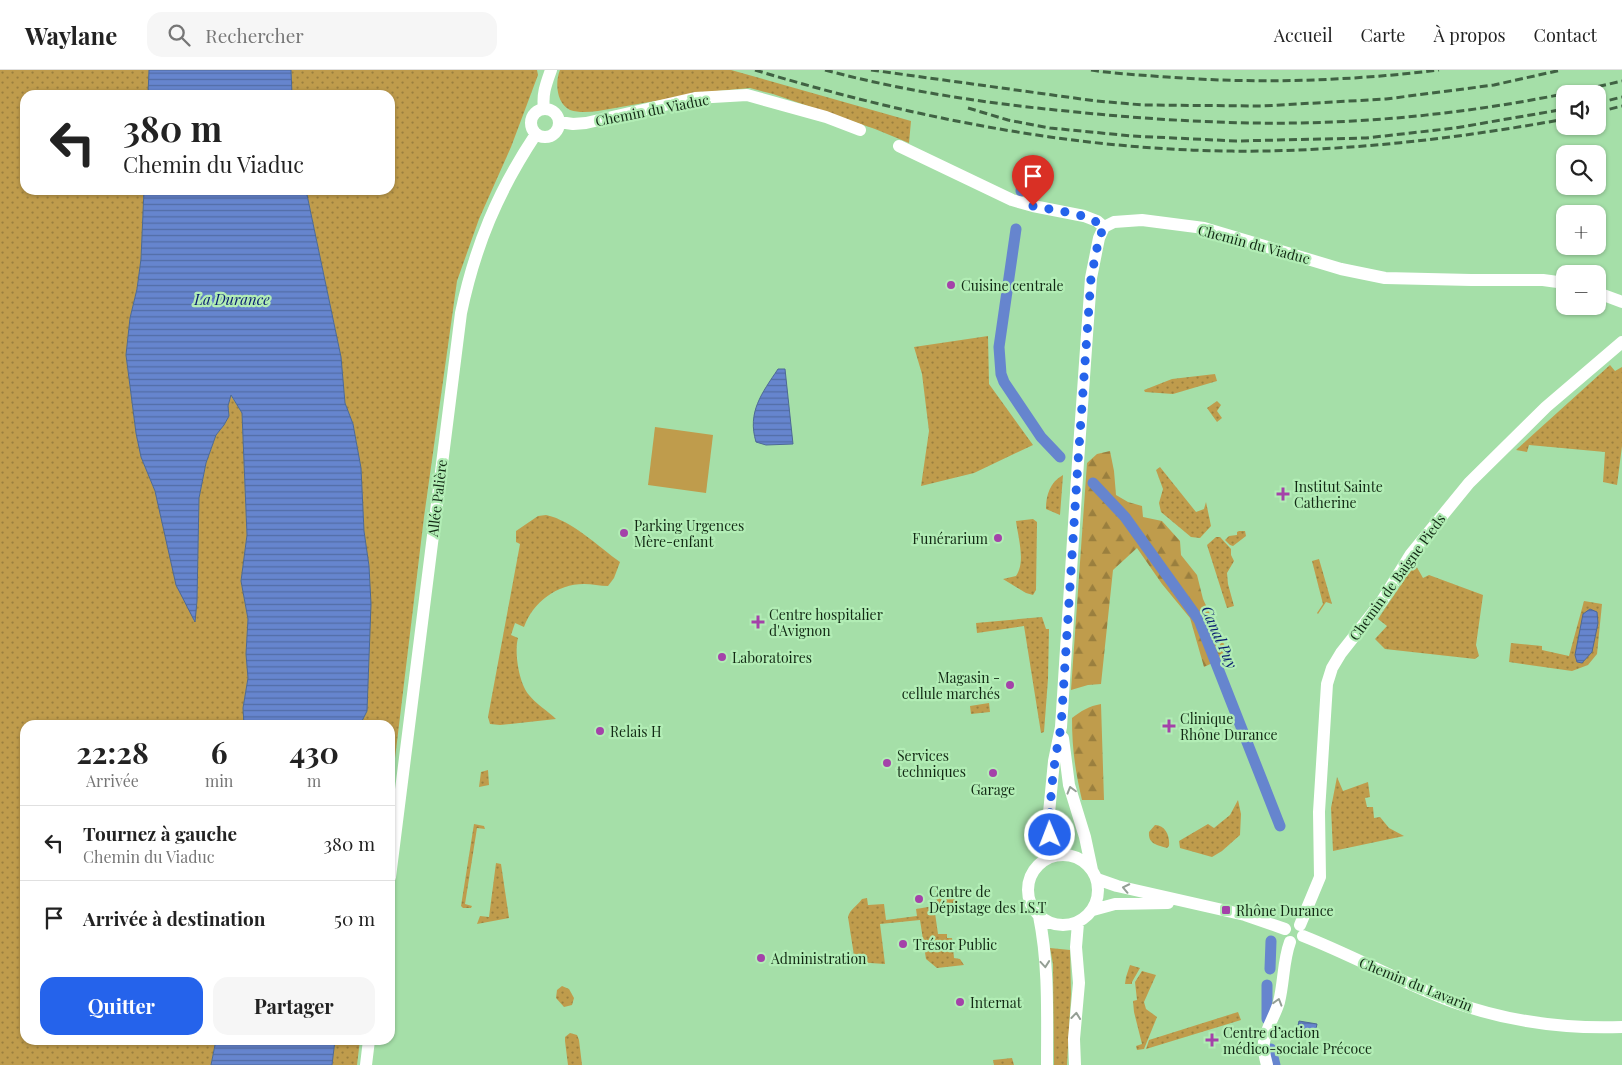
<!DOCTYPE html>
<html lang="fr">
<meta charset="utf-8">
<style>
body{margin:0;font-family:"Playfair Display",serif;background:#f6f6f6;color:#222;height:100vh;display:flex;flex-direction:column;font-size:19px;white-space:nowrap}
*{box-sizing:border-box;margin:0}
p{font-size:16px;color:#767676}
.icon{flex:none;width:28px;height:28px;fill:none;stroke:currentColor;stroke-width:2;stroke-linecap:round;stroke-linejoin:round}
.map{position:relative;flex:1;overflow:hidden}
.panel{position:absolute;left:20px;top:650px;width:375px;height:325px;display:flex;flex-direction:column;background:#fff;border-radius:15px;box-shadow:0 1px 4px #0004}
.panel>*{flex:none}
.guide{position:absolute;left:20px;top:20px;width:375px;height:105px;border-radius:15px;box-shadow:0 1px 4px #0004;background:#fff;color:#222;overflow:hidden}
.controls{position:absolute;left:1556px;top:15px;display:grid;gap:10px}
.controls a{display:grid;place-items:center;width:50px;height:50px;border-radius:10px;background:#fff;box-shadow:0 1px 4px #0004;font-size:25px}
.pin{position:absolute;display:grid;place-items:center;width:42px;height:42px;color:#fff;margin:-51px -21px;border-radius:50% 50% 50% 0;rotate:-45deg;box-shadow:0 0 5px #0007}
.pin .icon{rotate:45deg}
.me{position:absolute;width:55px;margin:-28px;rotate:359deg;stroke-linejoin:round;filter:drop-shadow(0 0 4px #0008)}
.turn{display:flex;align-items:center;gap:18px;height:105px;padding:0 20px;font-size:22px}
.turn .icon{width:65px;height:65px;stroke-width:2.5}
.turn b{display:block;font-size:35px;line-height:42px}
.eta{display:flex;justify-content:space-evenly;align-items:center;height:85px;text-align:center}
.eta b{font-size:30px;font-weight:700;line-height:35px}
.cta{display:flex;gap:10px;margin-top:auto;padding:10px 20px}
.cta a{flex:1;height:58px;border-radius:15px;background:#2563eb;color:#fff;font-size:20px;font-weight:700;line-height:58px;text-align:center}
.cta a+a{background:#f6f6f6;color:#222}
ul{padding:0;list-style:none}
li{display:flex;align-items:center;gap:15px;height:75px;padding:0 20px;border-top:1px solid #e0e0e0}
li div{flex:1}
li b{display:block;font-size:19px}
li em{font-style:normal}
header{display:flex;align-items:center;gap:30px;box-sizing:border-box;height:70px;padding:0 25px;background:#fff;border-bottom:1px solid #e0e0e0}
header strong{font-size:24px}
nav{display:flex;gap:28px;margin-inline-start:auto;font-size:18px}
.search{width:350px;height:45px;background:#f6f6f6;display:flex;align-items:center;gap:12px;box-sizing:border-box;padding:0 18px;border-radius:15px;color:#767676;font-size:19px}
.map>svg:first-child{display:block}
.grass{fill:url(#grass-dots)}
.forest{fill:url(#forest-firs)}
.pitch{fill:#bf9c4c}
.water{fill:url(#water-rules);stroke:#4d6996}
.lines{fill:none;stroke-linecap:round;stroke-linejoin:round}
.canal{stroke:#6685ce;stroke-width:11}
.minor{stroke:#fff;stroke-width:12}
.rail{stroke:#406243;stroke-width:3;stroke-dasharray:8 4;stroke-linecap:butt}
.oneway{stroke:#949f95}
.route{stroke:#2563eb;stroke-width:9;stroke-dasharray:0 16.2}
.poi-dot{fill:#a442a9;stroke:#b2edb5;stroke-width:2}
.labels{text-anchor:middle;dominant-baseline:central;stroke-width:4.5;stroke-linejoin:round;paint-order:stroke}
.street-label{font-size:14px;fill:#122914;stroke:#b2edb5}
.poi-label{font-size:14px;fill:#122914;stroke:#b2edb5;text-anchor:start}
.water-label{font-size:15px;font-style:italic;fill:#081c70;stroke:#b2edb5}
</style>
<header>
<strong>Waylane</strong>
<div class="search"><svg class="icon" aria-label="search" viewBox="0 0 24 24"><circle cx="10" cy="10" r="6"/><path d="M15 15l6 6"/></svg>Rechercher</div>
<nav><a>Accueil</a><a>Carte</a><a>À propos</a><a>Contact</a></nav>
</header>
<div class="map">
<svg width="1622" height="995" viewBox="0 0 1622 995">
<defs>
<pattern id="grass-dots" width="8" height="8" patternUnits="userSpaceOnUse" patternTransform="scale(1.25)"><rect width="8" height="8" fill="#bf9c4c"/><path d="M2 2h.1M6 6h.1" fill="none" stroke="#9a7f3e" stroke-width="1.8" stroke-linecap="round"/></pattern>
<pattern id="forest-firs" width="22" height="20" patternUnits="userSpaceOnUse" patternTransform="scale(1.25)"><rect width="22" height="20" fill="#bf9c4c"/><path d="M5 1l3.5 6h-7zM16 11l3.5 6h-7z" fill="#9a7f3e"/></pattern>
<pattern id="water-rules" width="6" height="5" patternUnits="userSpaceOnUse" patternTransform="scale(1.25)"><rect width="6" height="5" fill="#6685ce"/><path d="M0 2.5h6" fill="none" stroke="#536da6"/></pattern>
</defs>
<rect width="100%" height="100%" fill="#a5dfa8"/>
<path class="grass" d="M0 0H149L148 25H25V120H144L141 189 137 219 130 248 126 285 136 363 141 387 155 421 165 461 194 551 197 531 199 428 206 393 216 365 224 355 229 346 228 336 230 324 242 343 247 465 241 511 248 549 246 584 248 608 243 638 244 655H25V970H216L211 995H0Z
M291 0H537L538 5 511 77 479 149 457 211 424 447 390 730V655H360L367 641 371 534 369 496 364 461 361 398 353 354 345 333 341 287 306 120H390V25H292Z
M560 0H731L911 51 909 73 875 59 773 24 750 18 706 22 598 41C589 42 579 43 570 40 556 33 555 12 560 0Z
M988 266 989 314 1033 375 974 403 921 416 929 361 922 304 914 277Z
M1610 295 1615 301 1622 297V376L1617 415 1603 412 1605 382 1529 375 1527 382 1516 380Z
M1215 304 1217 311 1173 324 1145 322 1144 320 1172 309Z
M1217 331 1221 335 1217 341 1222 348 1217 352 1207 338Z
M1160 397 1196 442 1204 439 1206 432 1211 456 1200 468 1191 467 1161 442 1159 433 1163 419 1156 400Z
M1063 405 1060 445 1046 439C1046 425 1050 412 1063 405Z
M546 445C571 450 599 477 620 492L614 508 608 516C600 516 592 514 584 514 557 514 533 532 524 557L515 553 511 565 518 568C514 582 519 614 529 625 536 634 548 641 556 649L500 655 490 654 488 647 520 474 516 472V461L538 446Z
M1033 449 1037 452 1036 520 1033 525 1026 523 1003 509 1016 506C1026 492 1018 467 1016 451Z
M1239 461H1245L1246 466 1233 476 1230 475 1225 470 1229 466 1237 465V462Z
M1216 467H1220L1231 479V485L1234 491 1227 503 1228 514 1234 536 1227 538 1207 475Z
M1319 489 1332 534 1326 532 1318 544 1317 543 1323 534 1312 491Z
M1415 494 1423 508 1429 505 1483 525 1476 575 1479 586 1475 589 1385 579 1375 569 1387 556 1378 549Z
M1584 531 1602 534 1597 584 1588 595 1572 601 1509 592 1511 573 1542 576V580L1569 586Z
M1042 547 1046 559H1049L1048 609 1044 662 1041 663 1024 556 977 563 976 553Z
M989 633 990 642 971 644 970 636Z
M488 700 489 715 479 717 481 702Z
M1337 707 1343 721 1368 712 1370 727 1365 728 1367 737H1373L1374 748 1380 747 1389 758 1404 766 1333 781 1331 738Z
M1238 730 1241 744 1240 765 1222 781 1212 787 1180 778 1179 771 1208 754 1214 758 1230 745Z
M474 754 484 756 485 759 477 758 465 834 472 836 471 838H463L461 836Z
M1155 755C1166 755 1170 767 1169 776L1167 778C1157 775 1148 774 1149 762Z
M496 793 501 794 509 848 477 854 480 846 489 847Z
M935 819C947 819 957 821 958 835L938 837Z
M867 828 868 835 884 834 886 850 917 846 916 839 934 836 938 864H947V868H952L954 888 960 889 964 895 937 898 926 889 920 850 880 854 885 894 855 892 848 847C850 839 857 836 862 829Z
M1050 878 1070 880 1071 924 1067 995H1054L1053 894Z
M1130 895 1140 898 1132 912V914H1125L1126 907Z
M1142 901 1156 905 1144 932 1146 939 1157 947 1144 979 1137 980 1136 976 1142 974 1134 942 1133 931 1137 930 1135 912Z
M562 916 569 919 574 928 572 935 564 937 556 928 557 920Z
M1238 942 1241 950 1146 979 1149 970Z
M570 963 577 965 579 970 582 995H568L565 971V967Z
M335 970H360L357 995H332Z
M1012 988 1014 995H994L993 990Z"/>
<path class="forest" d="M1110 381 1114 401 1116 425 1128 432 1142 436 1143 447 1162 451 1180 471 1181 485 1197 505 1203 529 1229 585 1204 597 1190 548 1162 514 1137 478 1113 500 1101 614 1088 615 1071 620 1087 393 1097 384Z
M1101 634 1104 730H1082C1075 700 1072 678 1072 648 1081 641 1089 636 1101 634Z"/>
<path class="pitch" d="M655 357 713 365 706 423 648 415Z"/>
<path class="water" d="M149 0H291L292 25H148Z
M144 120H306L341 287 345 333 353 354 361 398 364 461 369 496 371 534 367 641 360 655H244L243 638 248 608 246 584 248 549 241 511 247 465 242 343 231 325 228 336 229 346 224 355 216 365 206 393 199 428 197 531 195 552 176 515 155 421 141 387 136 363 126 285 130 248 137 219 141 189Z
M778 299H785L793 374 766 375 756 372C747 342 762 323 778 299Z
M1590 539 1597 542 1598 553 1592 582 1582 593 1577 592 1575 585 1583 544Z
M1299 951 1317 954 1315 964 1297 960Z
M216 970H335L332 995H211Z"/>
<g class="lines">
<path class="canal" d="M1021 121 1025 93
M1016 159 999 277 1001 304 1004 312 1041 367 1060 387
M1093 413 1125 447 1199 550 1280 756
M1270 899 1271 871
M1267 915V949
M1271 979 1275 995"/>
<path class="minor" d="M531 53a14 14 0 1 1 28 0a14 14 0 1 1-28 0Z
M544 39C542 24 546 14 551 0
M559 52 573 54 586 53 695 28 747 25 826 47 860 60
M899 76 1012 130 1033 136 1084 146 1097 151 1104 157
M1104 157 1114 152 1142 150 1204 158 1341 199 1385 208 1471 210H1543L1565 213
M1598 223 1622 232
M1063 668 1069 715 1085 767 1092 800
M1028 820a35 35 0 1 1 70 0a35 35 0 1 1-70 0Z
M1049 787 1051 782 1049 743 1054 691 1061 657 1078 392 1091 208 1099 168 1104 157
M390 807 461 243C475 176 498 121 536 64
M1097 809 1117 816 1245 845 1285 859
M1093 840 1115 834 1168 833
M1039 846C1049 895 1047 945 1047 995
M1300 855 1320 807 1319 742 1327 614 1332 598 1341 583 1382 531 1411 484 1469 413 1546 337 1622 272
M1303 866C1354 886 1402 913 1453 932 1506 951 1566 959 1622 957
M366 995 369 970
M1075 995 1074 969 1079 913 1076 877 1078 853
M1267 995C1265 988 1263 980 1264 972 1266 958 1275 946 1279 932 1284 912 1283 891 1290 872"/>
<path class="rail" d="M755 0C920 50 1093 84 1266 81 1366 79 1467 67 1565 49
M825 0C907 22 991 34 1076 42 1135 48 1194 52 1253 53 1377 55 1502 40 1622 11
M871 0 1096 31 1143 35 1262 36 1386 29 1494 15 1561 0
M1091 0C1116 4 1141 5 1167 7 1258 14 1349 11 1439 0
M1598 33 1622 27
M968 38 1008 50 1050 58 1132 66 1236 71 1366 68 1455 58 1565 39
M1598 42 1622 36"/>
</g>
<defs><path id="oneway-chevron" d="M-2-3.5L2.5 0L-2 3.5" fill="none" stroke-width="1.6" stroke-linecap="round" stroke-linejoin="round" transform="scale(1.25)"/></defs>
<g class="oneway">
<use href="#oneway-chevron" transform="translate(1071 720) rotate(-106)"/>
<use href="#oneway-chevron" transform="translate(1126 818) rotate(-168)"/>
<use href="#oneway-chevron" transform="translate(1045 894) rotate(85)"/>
<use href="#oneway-chevron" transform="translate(1278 932) rotate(-73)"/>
<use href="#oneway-chevron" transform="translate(1076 946) rotate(-84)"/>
</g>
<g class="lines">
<path class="route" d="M1033 136C1056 141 1085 142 1104 157L1099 168 1091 208 1078 392 1061 657C1054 692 1049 728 1050 765"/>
</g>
<g class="poi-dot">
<circle cx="951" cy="215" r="5"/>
<path d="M1280.5 416.5h5v5h5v5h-5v5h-5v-5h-5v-5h5z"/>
<circle cx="624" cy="463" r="5"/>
<circle cx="998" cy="468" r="5"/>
<path d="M755.5 544.5h5v5h5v5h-5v5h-5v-5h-5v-5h5z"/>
<circle cx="722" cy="587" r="5"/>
<circle cx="1010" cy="615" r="5"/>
<path d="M1166.5 648.5h5v5h5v5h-5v5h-5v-5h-5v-5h5z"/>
<circle cx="600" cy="661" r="5"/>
<circle cx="887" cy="693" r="5"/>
<circle cx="993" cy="703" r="5"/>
<circle cx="919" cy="829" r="5"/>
<rect x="1221" y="835" width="10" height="10" rx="2.5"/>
<circle cx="903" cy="874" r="5"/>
<circle cx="761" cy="888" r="5"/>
<circle cx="960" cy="932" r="5"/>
<path d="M1209.5 962.5h5v5h5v5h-5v5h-5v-5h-5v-5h5z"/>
</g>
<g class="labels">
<g class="street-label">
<text transform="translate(652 40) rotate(-11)">Chemin du Viaduc</text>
<text transform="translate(1254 174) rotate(15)">Chemin du Viaduc</text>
<text transform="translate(437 428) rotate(-83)">Allée Palière</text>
<text transform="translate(1397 507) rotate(-54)">Chemin de Baigne Pieds</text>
<text transform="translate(1416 914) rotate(22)">Chemin du Lavarin</text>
</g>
<g class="poi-label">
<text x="961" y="215">Cuisine centrale</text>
<text x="1294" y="416">Institut Sainte<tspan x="1294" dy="16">Catherine</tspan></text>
<text x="634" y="455">Parking Urgences<tspan x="634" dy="16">Mère-enfant</tspan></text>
<text x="988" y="468" text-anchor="end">Funérarium</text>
<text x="769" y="544">Centre hospitalier<tspan x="769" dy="16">d'Avignon</tspan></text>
<text x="732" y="587">Laboratoires</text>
<text x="1000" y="607" text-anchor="end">Magasin -<tspan x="1000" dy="16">cellule marchés</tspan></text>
<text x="1180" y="648">Clinique<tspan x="1180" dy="16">Rhône Durance</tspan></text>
<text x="610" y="661">Relais H</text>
<text x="897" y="685">Services<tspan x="897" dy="16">techniques</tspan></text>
<text x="993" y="719" text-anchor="middle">Garage</text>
<text x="929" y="821">Centre de<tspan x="929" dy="16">Dépistage des I.S.T</tspan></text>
<text x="1236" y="840">Rhône Durance</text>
<text x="913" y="874">Trésor Public</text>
<text x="771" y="888">Administration</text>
<text x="970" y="932">Internat</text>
<text x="1223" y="962">Centre d’action<tspan x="1223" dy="16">médico-sociale Précoce</tspan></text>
</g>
<g class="water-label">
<text x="232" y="229">La Durance</text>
<text transform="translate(1220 567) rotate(66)">Canal Puy</text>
</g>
</g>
</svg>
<div class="controls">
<a><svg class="icon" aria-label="sound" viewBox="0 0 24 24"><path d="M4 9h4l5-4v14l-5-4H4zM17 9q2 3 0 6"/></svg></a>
<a><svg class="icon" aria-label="search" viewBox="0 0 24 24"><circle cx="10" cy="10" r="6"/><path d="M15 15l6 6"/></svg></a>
<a>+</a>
<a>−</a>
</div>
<div class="pin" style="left:1033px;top:136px;background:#d93025"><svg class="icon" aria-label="arrive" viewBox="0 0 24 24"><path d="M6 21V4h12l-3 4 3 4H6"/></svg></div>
<svg class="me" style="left:1050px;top:765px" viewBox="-20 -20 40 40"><circle r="17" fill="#2563eb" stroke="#fff" stroke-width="3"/><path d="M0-11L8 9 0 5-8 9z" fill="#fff"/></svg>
<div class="guide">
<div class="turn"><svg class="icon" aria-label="left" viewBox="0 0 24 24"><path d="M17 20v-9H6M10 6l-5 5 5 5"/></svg><div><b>380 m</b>Chemin du Viaduc</div></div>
</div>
<section class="panel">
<div class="eta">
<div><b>22:28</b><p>Arrivée</p></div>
<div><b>6</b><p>min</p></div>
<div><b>430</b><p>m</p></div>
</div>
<ul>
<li><svg class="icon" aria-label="left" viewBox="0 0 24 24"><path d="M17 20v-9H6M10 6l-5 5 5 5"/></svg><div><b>Tournez à gauche</b><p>Chemin du Viaduc</p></div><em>380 m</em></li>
<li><svg class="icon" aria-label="arrive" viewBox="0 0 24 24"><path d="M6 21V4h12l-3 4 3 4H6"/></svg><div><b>Arrivée à destination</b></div><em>50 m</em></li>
</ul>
<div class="cta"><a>Quitter</a><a>Partager</a></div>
</section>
</div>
